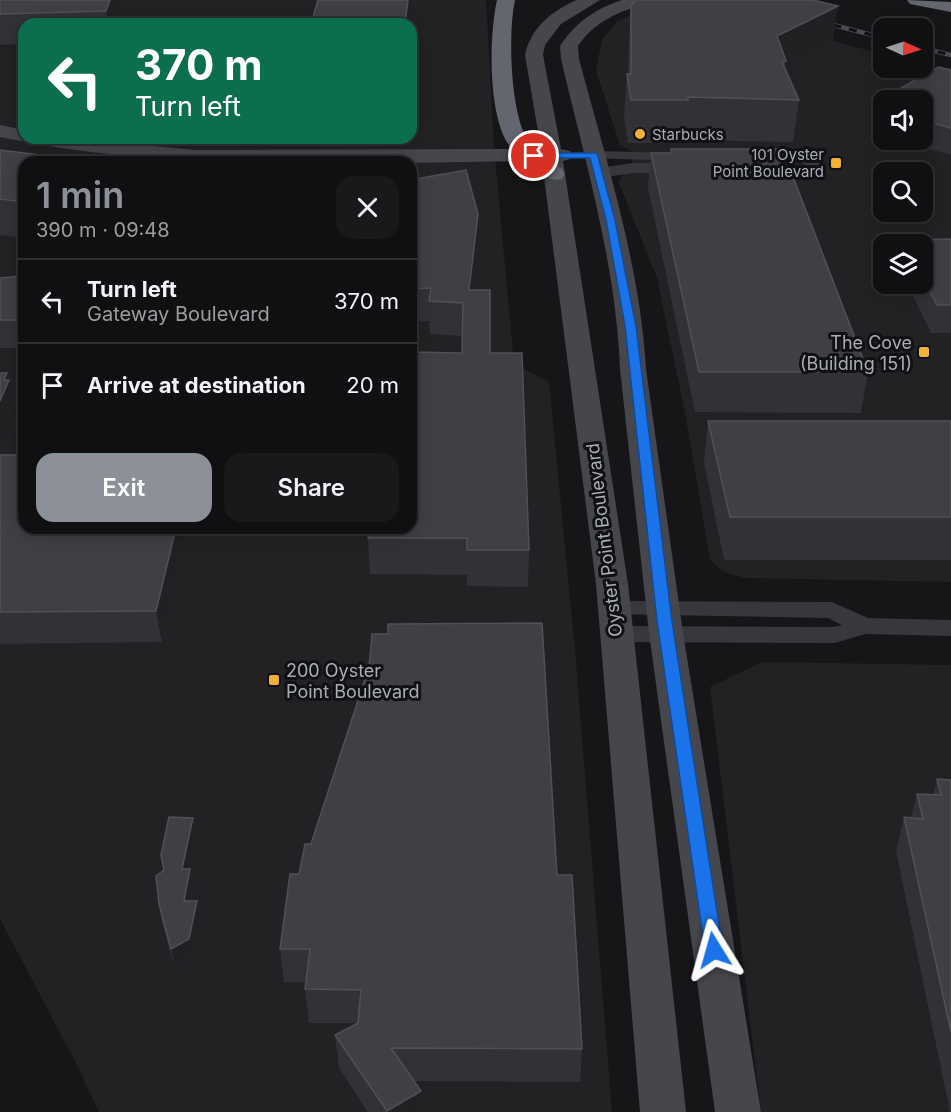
<!DOCTYPE html>
<meta charset="utf-8">
<style>
body{margin:0;font-family:Inter,sans-serif;background:#19191b;color:#f1f3f6;height:100vh;display:flex;flex-direction:column;font-size:22px;white-space:nowrap}
*{box-sizing:border-box;margin:0}
p{font-size:20px;color:#9c9d9f}
.icon{flex:none;width:33px;height:33px;fill:none;stroke:currentColor;stroke-width:2;stroke-linecap:round;stroke-linejoin:round}
.map{position:relative;flex:1;overflow:hidden}
.sheet{position:absolute;left:18px;top:156px;width:399px;height:378px;display:flex;flex-direction:column;background:#101012;border-radius:18px;box-shadow:0 3px 15px #0003,0 0 0 2px #303032}
.sheet>*{flex:none}
.banner{position:absolute;left:18px;top:18px;width:399px;height:126px;border-radius:18px;box-shadow:0 3px 15px #0003,0 0 0 2px #303032;background:#0b6e4f;color:#fff;overflow:hidden}
.needle{width:39px;rotate:93deg}
.buttons{position:absolute;left:873px;top:18px;display:grid;gap:12px}
.buttons a{display:grid;place-items:center;width:60px;height:60px;border-radius:12px;background:#101012;box-shadow:0 3px 15px #0003,0 0 0 2px #303032;font-size:30px}
.pin{position:absolute;display:grid;place-items:center;width:51px;height:51px;color:#fff;margin:-26px;border:3px solid #fff;border-radius:50%;box-shadow:0 2px 6px #0007}
.me{position:absolute;width:66px;margin:-33px;rotate:352deg;stroke-linejoin:round;filter:drop-shadow(0 0 4px #0008)}
.turn{display:flex;align-items:center;gap:21px;height:126px;padding:0 18px;font-size:27px}
.turn .icon{width:78px;height:78px;stroke-width:2.5}
.turn b{display:block;font-size:42px;line-height:51px}
.round{display:grid;place-items:center;flex:none;width:63px;height:63px;border-radius:18px;background:#19191b}
.overview{display:flex;align-items:center;justify-content:space-between;height:102px;padding:0 18px}
h1{font-size:36px;font-weight:600;line-height:45px;color:#8c9099}
.button{display:flex;gap:12px;margin-top:auto;padding:12px 18px}
.button a{flex:1;height:69px;border-radius:18px;background:#8c9099;color:#fff;font-size:24px;font-weight:600;line-height:69px;text-align:center}
.button a+a{background:#19191b;color:#f1f3f6}
ul{padding:0;list-style:none}
li{display:flex;align-items:center;gap:18px;height:84px;padding:0 18px;border-top:2px solid #303032}
li div{flex:1}
li b{display:block;font-size:22px}
li em{font-style:normal}
.map>svg:first-child{display:block}
.built{fill:#222225;fill-rule:evenodd}
.lines{fill:none;stroke-linecap:round;stroke-linejoin:round}
.street{fill:#37383d;fill-rule:evenodd}
.secondary{fill:#45474d;fill-rule:evenodd}
.highway{fill:#63666e;fill-rule:evenodd}
.rail-casing{stroke:#4a4c52;stroke-width:4.5}
.rail{stroke:#111113;stroke-width:3;stroke-dasharray:8;stroke-linecap:butt}
.wall{fill:#323236}
.shaded-wall{fill:#212124}
.building{fill:#3f3f44;stroke:#4f5156;stroke-width:1.5}
.route{fill:#1a73e8;stroke:#114b97;stroke-width:1.5}
.poi-dot{fill:#f2b134;stroke:#111113;stroke-width:2}
.labels{text-anchor:middle;dominant-baseline:central;stroke-width:6;stroke-linejoin:round;paint-order:stroke}
.far-poi-label{font-size:15px;fill:#a8adb8;stroke:#111113;text-anchor:start}
.poi-label{font-size:18px;fill:#a8adb8;stroke:#111113;text-anchor:end}
.street-label{font-size:18px;fill:#a8adb8;stroke:#111113}
</style>
<div class="map">
<svg width="951" height="1112" viewBox="0 0 951 1112">
<rect width="100%" height="100%" fill="#161618"/>
<path class="built" d="M0 0H486L494 146 514 364 549 382 575 650 612 1112H99L76 1063 0 919ZM24 24H411V138H24ZM24 162H411V528H24Z
M694 0 834 36 829 40 883 54 884 68H922L923 65 951 72V582L745 578 724 572 710 560 685 413 657 278 619 183 622 175 633 168 631 151 620 145 596 71 602 39 618 21 638 11ZM884 100H922V140H884ZM884 172H922V212H884ZM884 244H922V284H884Z
M762 662 951 665V1112H761L710 687Z"/>
<g class="lines">
<path class="street" d="M788 149 818 159 821 162C813 180 767 185 755 172L758 169H791L805 164 786 158H747L740 154 747 150Z
M594 151 679 153 686 157 679 161 589 158 587 155 589 152Z
M633 163H679L687 168 679 173H633L598 178 590 173 598 168Z
M614 601 832 602 868 618 951 620V636L865 634 835 643 616 642 608 640 604 634 608 628 616 626 834 627 842 625 828 618 606 614 602 609 606 604Z"/>
<path class="secondary" d="M577 0H600L561 24 545 45 543 55 561 149 570 151 573 155 570 159 563 161 628 584 686 1112H640L596 584 542 161C362 162 177 174 0 137V125L24 130V138H72L195 150 541 149 525 55C531 27 552 11 577 0Z
M622 0H648L646 4C619 11 594 22 578 46L579 59C606 160 640 264 646 369L683 633 761 1112H715L649 633 620 369C616 264 585 161 561 59L560 46C576 22 595 9 622 0Z"/>
<path class="highway" d="M497 0H515C508 32 510 110 527 139 534 151 551 160 562 169L565 174 562 179C549 182 544 176 534 168 524 160 514 153 507 142 488 110 489 36 497 0Z
M907 0 951 2V12L910 4Z"/>
<defs>
<path id="rail" d="M818 21 884 38
M922 48 951 55"/>
</defs>
<use href="#rail" class="rail-casing"/>
<use href="#rail" class="rail"/>
</g>
<path class="wall" d="M0 0H125L116 24H24V44L0 45Z
M631 6H838L832 45 786 69 799 100 793 142 684 140V143H628L624 116 627 74H628L629 44Z
M951 70V155L897 140H922V100H884V136L872 132 876 103 921 79Z
M671 149 783 169 868 372 861 413 695 412 648 188 651 153H670Z
M0 150 24 162V238L0 235Z
M411 180 478 245 473 290 490 353 529 550 528 587 467 586V575L370 574 368 538 462 353V336L430 334 429 321 411 322Z
M951 239V333H931L907 284H922V244H911L912 240Z
M24 276V348H0V278Z
M708 421H951V560H724L704 462Z
M0 455 187 528 162 642 0 644Z
M937 779 951 780V1112H950L896 851 904 817 911 818 917 794 933 795Z
M196 835 189 869H190L193 887 191 901H197L200 919 192 957 174 966 162 922 159 904 164 870Z
M557 875 582 1049 580 1082 414 1081 421 1091 422 1112H368L339 1068 335 1035 357 1023H309L305 989 306 982H284L280 949Z"/>
<path class="shaded-wall" d="M110 0H125L116 24H108L106 11Z
M408 0H412L409 24H405Z
M838 6 832 45 785 69 786 61 777 36Z
M478 214V245L469 323V290Z
M7 373 16 410 1 443 0 437V380H4Z
M176 528H187L162 642 156 611Z
M193 818 196 835 186 887 182 869Z
M190 869 193 887 187 919 184 901Z
M197 901 200 919 192 957 174 966 171 949Z
M421 1091 422 1112H387V1111Z"/>
<path class="building" d="M0 0H110L106 11 0 14Z
M318 0H408L405 24H311Z
M636 0H813L838 6 777 36 786 61 782 62 799 100 688 97V100H631L627 74H631V6Z
M938 67 951 70V128L922 120V100H884V110L876 108 882 104 876 103 918 78 921 79Z
M671 149H776L783 169H790L868 372H699L651 153H672Z
M0 150 97 162H24V202L0 199Z
M466 170 478 214 469 290H490V353H522L529 550H467V538H368L369 528H411V352L462 353 463 303 429 301 431 288 411 289V180Z
M951 239V305H937L922 276V244H914L912 240Z
M24 276V320H0V278Z
M0 373H7L4 380H9L0 401Z
M708 421H951V517H730Z
M0 455H24V528H176L156 611 0 612Z
M542 623 557 875H572L582 1049 391 1048 421 1091 387 1111 335 1035 358 1023 361 990 305 989 310 949H280L290 874H299L305 844H311L369 667 372 634H388V624Z
M937 779 951 780V1032L904 817 923 819 917 794 941 795Z
M169 817 193 818 182 869H190L184 901H197L189 939 171 949 159 904 156 876 164 870 161 855Z"/>
<path class="route" d="M597 153 615 220 636 326 672 621 723 950 720 955 714 957 707 955 705 950 657 621 625 326 606 220 590 158H534L530 156 534 153Z"/>
<g class="poi-dot">
<circle cx="640" cy="134" r="6"/>
<rect x="830" y="157" width="12" height="12" rx="3"/>
<rect x="918" y="346" width="12" height="12" rx="3"/>
<rect x="268" y="674" width="12" height="12" rx="3"/>
</g>
<g class="labels">
<g class="far-poi-label">
<text x="652" y="134">Starbucks</text>
<text x="824" y="154" text-anchor="end">101 Oyster<tspan x="824" dy="17">Point Boulevard</tspan></text>
</g>
<g class="poi-label">
<text x="912" y="342">The Cove<tspan x="912" dy="21">(Building 151)</tspan></text>
<text x="286" y="670" text-anchor="start">200 Oyster<tspan x="286" dy="21">Point Boulevard</tspan></text>
</g>
<g class="street-label">
<text transform="translate(604 540) rotate(-97)">Oyster Point Boulevard</text>
</g>
</g>
</svg>
<div class="buttons">
<a><svg class="needle" viewBox="-14 -14 28 28"><path d="M0-13l5 13h-10z" fill="#e53935"/><path d="M0 13l5-13h-10z" fill="#9c9d9f"/></svg></a>
<a><svg class="icon" aria-label="sound" viewBox="0 0 24 24"><path d="M4 9h4l5-4v14l-5-4H4zM17 9q2 3 0 6"/></svg></a>
<a><svg class="icon" aria-label="search" viewBox="0 0 24 24"><circle cx="10" cy="10" r="6"/><path d="M15 15l6 6"/></svg></a>
<a><svg class="icon" aria-label="layers" viewBox="0 0 24 24"><path d="M12 4l9 5-9 5-9-5zM3 14l9 5 9-5"/></svg></a>
</div>
<div class="pin" style="left:534px;top:156px;background:#d93025"><svg class="icon" aria-label="arrive" viewBox="0 0 24 24"><path d="M6 21V4h12l-3 4 3 4H6"/></svg></div>
<svg class="me" style="left:714px;top:950px" viewBox="-20 -20 40 40"><path d="M0-17L14 15 0 8-14 15z" fill="#1a73e8" stroke="#fff" stroke-width="4"/></svg>
<div class="banner">
<div class="turn"><svg class="icon" aria-label="left" viewBox="0 0 24 24"><path d="M17 20v-9H6M10 6l-5 5 5 5"/></svg><div><b>370 m</b>Turn left</div></div>
</div>
<section class="sheet">
<div class="overview"><div><h1>1 min</h1><p>390 m · 09:48</p></div><a class="round"><svg class="icon" aria-label="close" viewBox="0 0 24 24"><path d="M6 6l12 12M18 6L6 18"/></svg></a></div>
<ul>
<li><svg class="icon" aria-label="left" viewBox="0 0 24 24"><path d="M17 20v-9H6M10 6l-5 5 5 5"/></svg><div><b>Turn left</b><p>Gateway Boulevard</p></div><em>370 m</em></li>
<li><svg class="icon" aria-label="arrive" viewBox="0 0 24 24"><path d="M6 21V4h12l-3 4 3 4H6"/></svg><div><b>Arrive at destination</b></div><em>20 m</em></li>
</ul>
<div class="button"><a>Exit</a><a>Share</a></div>
</section>
</div>
